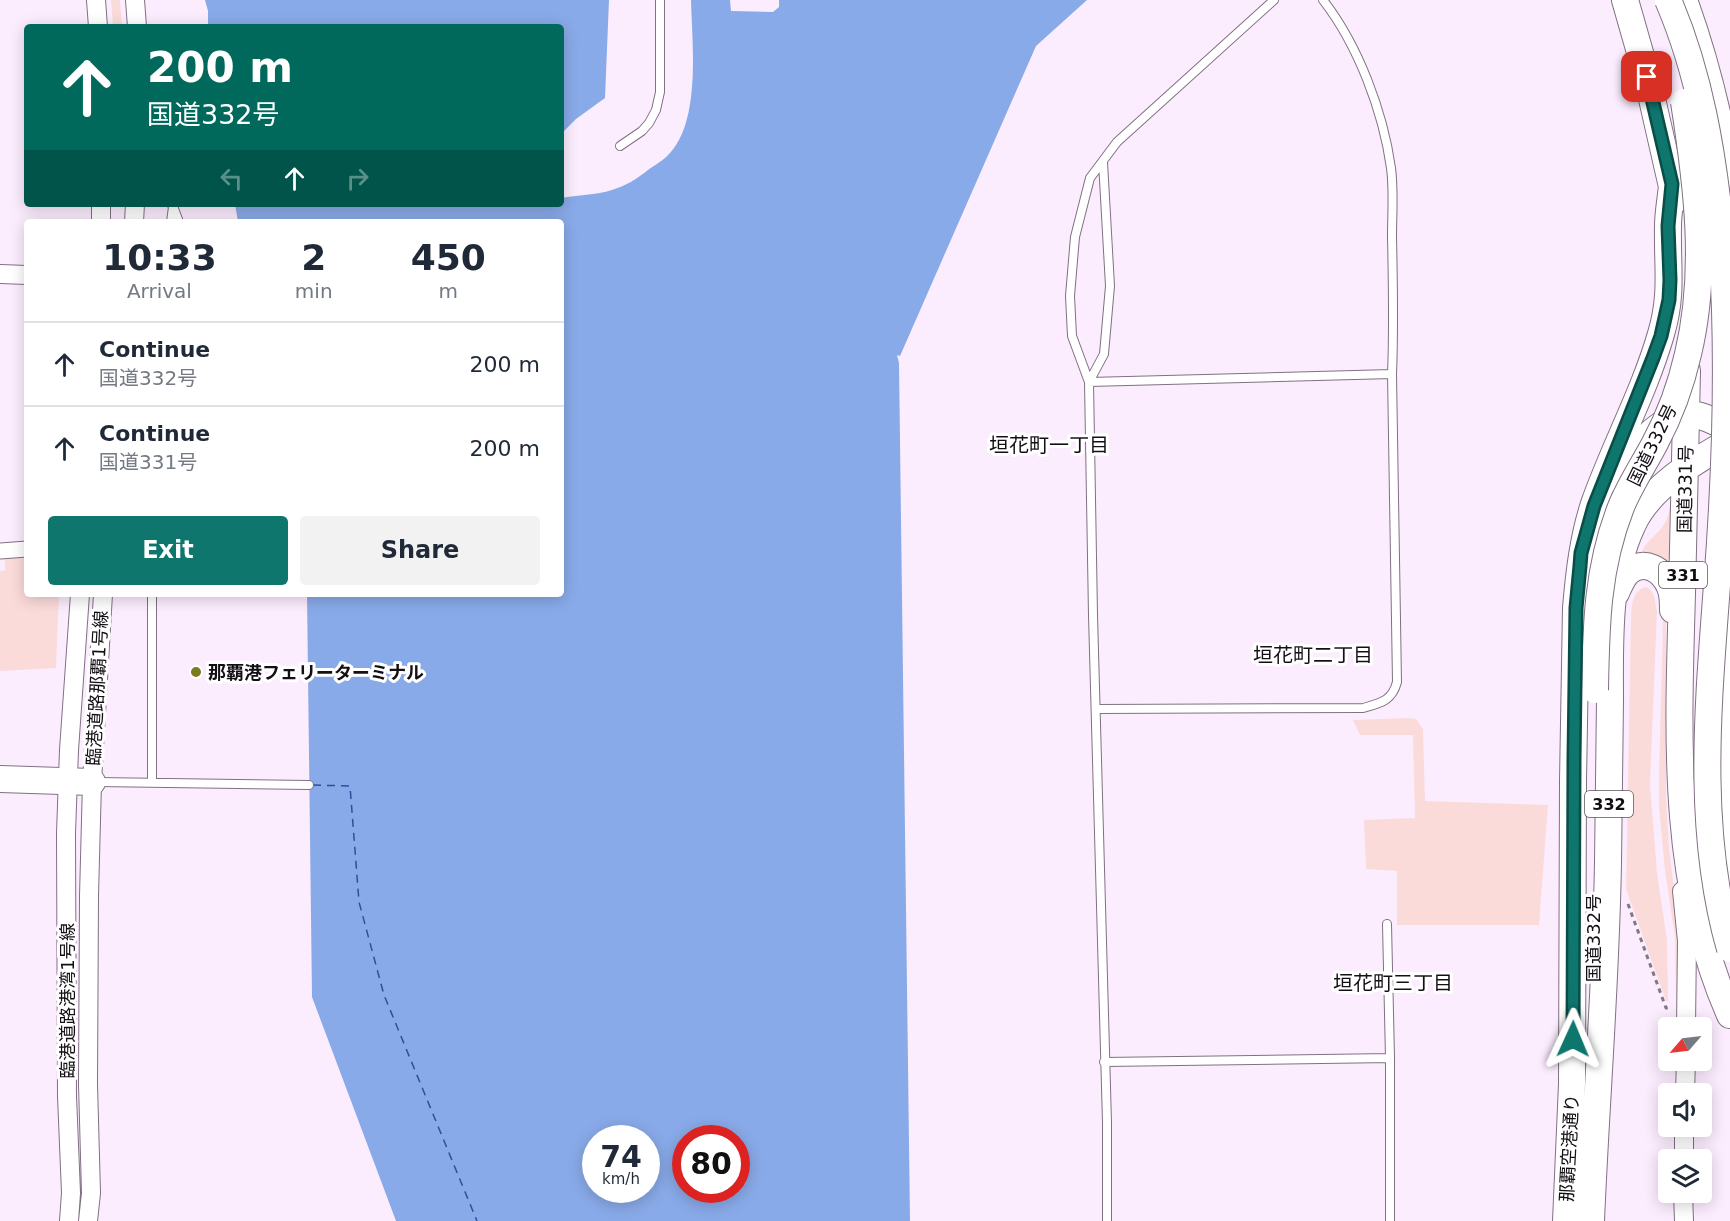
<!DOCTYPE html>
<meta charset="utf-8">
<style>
body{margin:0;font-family:"DejaVu Sans","Noto Sans JP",sans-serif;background:#f2f2f3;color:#1f2937;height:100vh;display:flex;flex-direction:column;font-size:22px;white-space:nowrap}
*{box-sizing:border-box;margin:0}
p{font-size:20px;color:#747a83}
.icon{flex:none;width:33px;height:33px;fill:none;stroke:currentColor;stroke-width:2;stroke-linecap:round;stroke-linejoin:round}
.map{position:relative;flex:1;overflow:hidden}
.drawer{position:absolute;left:24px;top:219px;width:540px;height:378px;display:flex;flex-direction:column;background:#fff;border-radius:6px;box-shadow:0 3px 15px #0003}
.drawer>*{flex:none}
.top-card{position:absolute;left:24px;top:24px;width:540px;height:183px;border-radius:6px;box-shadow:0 3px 15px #0003;background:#00695c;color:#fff;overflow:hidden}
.needle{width:39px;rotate:242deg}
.tools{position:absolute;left:1658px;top:1017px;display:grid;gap:12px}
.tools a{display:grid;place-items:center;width:54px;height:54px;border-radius:6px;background:#fff;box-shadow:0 3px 15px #0003;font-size:30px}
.speed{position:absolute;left:582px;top:1125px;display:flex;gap:12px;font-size:30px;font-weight:700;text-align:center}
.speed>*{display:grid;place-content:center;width:78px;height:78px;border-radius:50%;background:#fff;box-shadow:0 3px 15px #0003;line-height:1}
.speed small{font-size:15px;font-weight:400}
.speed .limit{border:9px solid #d22;background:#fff;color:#111}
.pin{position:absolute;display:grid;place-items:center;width:51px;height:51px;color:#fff;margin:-26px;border-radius:12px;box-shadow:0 3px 9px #0006}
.me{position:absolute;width:66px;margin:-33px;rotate:1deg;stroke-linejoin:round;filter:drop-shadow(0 0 4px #0008)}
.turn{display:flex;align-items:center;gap:21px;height:126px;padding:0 24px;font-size:27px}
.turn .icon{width:78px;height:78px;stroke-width:2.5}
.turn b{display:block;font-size:42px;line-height:51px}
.lanes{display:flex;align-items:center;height:57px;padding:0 24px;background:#0003;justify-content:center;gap:30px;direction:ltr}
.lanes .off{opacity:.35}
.eta{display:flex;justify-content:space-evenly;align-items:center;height:102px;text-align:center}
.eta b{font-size:36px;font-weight:800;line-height:42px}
.cta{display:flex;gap:12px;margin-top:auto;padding:12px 24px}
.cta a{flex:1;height:69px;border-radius:6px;background:#0f766e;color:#fff;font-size:24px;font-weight:800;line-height:69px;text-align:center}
.cta a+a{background:#f2f2f3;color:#1f2937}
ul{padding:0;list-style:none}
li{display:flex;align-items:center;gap:18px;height:84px;padding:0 24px;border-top:2px solid #e0e1e3}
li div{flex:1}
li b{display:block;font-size:22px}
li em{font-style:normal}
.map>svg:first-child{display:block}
.green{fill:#fbdbda}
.water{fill:#89aae9;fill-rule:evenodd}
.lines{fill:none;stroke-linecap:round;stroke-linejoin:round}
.ferry{stroke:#2d509b;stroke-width:1.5;stroke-dasharray:8 6;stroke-linecap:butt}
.service-casing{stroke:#807083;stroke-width:10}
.minor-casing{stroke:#807083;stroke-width:17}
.tertiary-casing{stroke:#807083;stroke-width:20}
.trunk-casing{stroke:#807083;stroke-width:28}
.path{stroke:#837985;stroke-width:3;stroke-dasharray:4.5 4.5;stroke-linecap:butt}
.service{stroke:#fff;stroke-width:8}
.minor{stroke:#fff;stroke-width:15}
.tertiary{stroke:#fff;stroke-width:18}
.trunk{stroke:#fff;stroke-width:26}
.trunk-bridge-casing{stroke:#807083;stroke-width:28;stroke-linecap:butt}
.trunk-bridge{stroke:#fff;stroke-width:26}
.route-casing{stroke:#0a4d48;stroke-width:15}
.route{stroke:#0f766e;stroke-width:10}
.poi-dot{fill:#7d7b22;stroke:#fff;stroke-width:2}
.labels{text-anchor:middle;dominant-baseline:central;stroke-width:6;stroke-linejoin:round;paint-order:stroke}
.shield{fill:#fff;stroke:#5a565b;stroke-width:1.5}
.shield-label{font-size:16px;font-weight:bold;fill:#140e15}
.street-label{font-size:18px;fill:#140e15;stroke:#fff}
.poi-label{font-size:18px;font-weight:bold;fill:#140e15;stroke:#fff;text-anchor:start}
.neighbourhood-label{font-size:20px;fill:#140e15;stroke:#fff}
</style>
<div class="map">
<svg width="1730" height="1221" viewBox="0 0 1730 1221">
<rect width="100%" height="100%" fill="#fcedfe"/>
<path class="green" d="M111 0H120L122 27H113Z
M1670 505H1674V568L1641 555C1648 533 1667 535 1670 505Z
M5 556H27V594H59L56 668 0 671V571L5 570Z
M1645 587C1655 589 1655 602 1657 611L1650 784 1657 873 1667 940 1668 1001H1666L1626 889 1631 616C1632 604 1632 592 1645 587Z
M1662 595 1666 604V797L1669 848 1680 940 1679 1001H1676L1675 937 1665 871 1659 806V775L1663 621Z
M1408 718 1416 719 1423 729 1425 801 1548 805 1539 925H1397V871L1366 869 1364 820 1415 818 1413 735H1360L1353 720Z"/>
<path class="water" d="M205 0H609L605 98 576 119 561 134V27H208V11Z
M691 0H730L731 11 773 12 779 7V0H1087L1036 46 900 356 897 355 899 363 910 1221H396L312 997 307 594H561V222H238L235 204H561V198C577 195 596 195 612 190 625 186 637 179 648 170 655 165 664 160 670 153 701 119 692 43 691 0ZM596 1138H646V1190H596ZM686 1138H736V1190H686Z"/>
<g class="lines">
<path class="ferry" d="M313 785 350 786 359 902 384 995 477 1221"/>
<defs>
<path id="service" d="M620 146 642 131 649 123 656 110 660 92V0
M171 204 173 206 179 222
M171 222 173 207
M1089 382 1392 374
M1089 382 1104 354 1110 286 1103 162
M1096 709 1363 708C1381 703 1392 701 1397 682L1392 374C1394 328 1393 282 1392 237 1392 214 1394 190 1391 168 1383 111 1358 45 1323 0
M97 782 309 785
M152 783V594
M1387 924 1390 1058
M1104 1062 1390 1058V1221
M1107 1221V1123L1093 615 1089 382 1072 336 1070 296 1075 237 1090 178 1117 142 1274 0"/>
<path id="minor" d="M0 551 27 549"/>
<path id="tertiary" d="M96 0 98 27
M135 0 137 27
M101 222V204
M134 222 135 204
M0 274 27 275
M1682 891 1687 941 1686 1028
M1685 1094 1686 1060
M1684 1160V1126
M1683 1192 1684 1221
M69 1221 71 1193 67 1096 66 833 69 750 80 594
M88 1221 91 1193 88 1084 89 896 92 782 103 594"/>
<path id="trunk" d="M1625 0 1647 77 1675 200
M1684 0C1705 58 1720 118 1730 179
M1687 371C1685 445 1684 520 1682 594 1678 736 1671 882 1730 1015
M1617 479C1630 456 1645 433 1669 420 1674 418 1680 414 1686 414 1701 413 1717 423 1730 429
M1616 593C1619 586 1622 578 1628 572 1644 558 1663 570 1670 587 1673 594 1673 603 1673 610
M1730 613C1724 701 1717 789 1730 877
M0 779 92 782
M1566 1221 1572 1084 1573 781 1576 608C1579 572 1583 538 1594 504 1614 447 1644 393 1661 334 1673 294 1667 266 1668 226 1668 212 1671 198 1672 185
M1591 1221C1596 1102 1606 983 1608 863 1609 809 1609 754 1610 700 1610 642 1607 580 1632 526 1649 487 1695 461 1730 441"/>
</defs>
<use href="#service" class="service-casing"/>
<use href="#minor" class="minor-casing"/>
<use href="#tertiary" class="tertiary-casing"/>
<use href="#trunk" class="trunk-casing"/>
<path class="path" d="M1628 904 1666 1008H1672"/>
<use href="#service" class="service"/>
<use href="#minor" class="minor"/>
<use href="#tertiary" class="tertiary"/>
<use href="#trunk" class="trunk"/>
<defs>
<path id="trunk-bridge" d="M1668 0C1700 74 1713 154 1721 234 1730 351 1726 468 1717 585 1708 706 1696 830 1730 949
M1595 690C1596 626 1597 568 1621 507 1630 485 1644 464 1655 443 1670 415 1681 385 1688 354 1708 271 1697 185 1684 102"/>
</defs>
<use href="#trunk-bridge" class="trunk-bridge-casing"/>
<use href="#trunk-bridge" class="trunk-bridge"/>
</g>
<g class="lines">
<defs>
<path id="route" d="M1573 1039 1574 759 1576 608 1580 566 1581 553 1594 506 1653 358 1661 336 1669 300 1670 280 1668 226 1672 184 1647 77"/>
</defs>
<use href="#route" class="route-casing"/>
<use href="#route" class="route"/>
</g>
<circle class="poi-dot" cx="196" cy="672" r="6"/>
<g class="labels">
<g class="shield">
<rect x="1659" y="562" width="48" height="26" rx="4.5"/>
<rect x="1585" y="791" width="48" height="26" rx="4.5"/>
</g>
<g class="shield-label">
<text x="1683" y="575">331</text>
<text x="1609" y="804">332</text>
</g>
<g class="street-label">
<text transform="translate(1652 445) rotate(-64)">国道332号</text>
<text transform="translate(1685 489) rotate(-89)">国道331号</text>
<text transform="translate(97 688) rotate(-87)">臨港道路那覇1号線</text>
<text transform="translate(1593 938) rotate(-90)">国道332号</text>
<text transform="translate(67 1001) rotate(-90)">臨港道路港湾1号線</text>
<text transform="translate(1569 1148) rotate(-87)">那覇空港通り</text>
</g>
<g class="poi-label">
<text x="208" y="672">那覇港フェリーターミナル</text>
</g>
<g class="neighbourhood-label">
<text x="1049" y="445">垣花町一丁目</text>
<text x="1313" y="655">垣花町二丁目</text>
<text x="1393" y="983">垣花町三丁目</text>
</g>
</g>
</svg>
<div class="tools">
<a><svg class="needle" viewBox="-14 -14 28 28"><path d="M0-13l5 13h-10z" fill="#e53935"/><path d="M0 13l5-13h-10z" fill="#747a83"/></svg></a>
<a><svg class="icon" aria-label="sound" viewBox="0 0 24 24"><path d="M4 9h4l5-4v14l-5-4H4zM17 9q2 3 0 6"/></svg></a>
<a><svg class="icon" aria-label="layers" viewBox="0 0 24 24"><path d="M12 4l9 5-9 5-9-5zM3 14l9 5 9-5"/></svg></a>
</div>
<div class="speed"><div>74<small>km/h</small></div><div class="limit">80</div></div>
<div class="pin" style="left:1647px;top:77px;background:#d93025"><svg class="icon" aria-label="arrive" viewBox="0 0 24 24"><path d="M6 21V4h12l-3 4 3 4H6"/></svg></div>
<svg class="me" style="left:1573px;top:1039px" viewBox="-20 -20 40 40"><path d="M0-17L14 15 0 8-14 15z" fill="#0f766e" stroke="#fff" stroke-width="4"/></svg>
<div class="top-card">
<div class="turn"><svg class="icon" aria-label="ahead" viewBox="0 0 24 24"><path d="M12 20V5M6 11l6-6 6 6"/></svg><div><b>200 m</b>国道332号</div></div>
<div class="lanes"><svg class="icon off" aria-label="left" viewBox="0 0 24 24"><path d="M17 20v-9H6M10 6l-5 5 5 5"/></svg><svg class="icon" aria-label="ahead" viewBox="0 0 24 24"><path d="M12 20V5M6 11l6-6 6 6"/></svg><svg class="icon off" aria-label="right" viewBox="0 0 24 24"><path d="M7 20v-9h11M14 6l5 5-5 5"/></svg></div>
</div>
<section class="drawer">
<div class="eta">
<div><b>10:33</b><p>Arrival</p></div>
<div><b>2</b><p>min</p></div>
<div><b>450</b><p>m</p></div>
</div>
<ul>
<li><svg class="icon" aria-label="ahead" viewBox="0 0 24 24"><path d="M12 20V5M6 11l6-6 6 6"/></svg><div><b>Continue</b><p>国道332号</p></div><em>200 m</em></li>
<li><svg class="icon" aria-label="ahead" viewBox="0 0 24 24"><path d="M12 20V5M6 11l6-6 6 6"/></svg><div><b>Continue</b><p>国道331号</p></div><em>200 m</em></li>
</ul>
<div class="cta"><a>Exit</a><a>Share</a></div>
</section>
</div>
